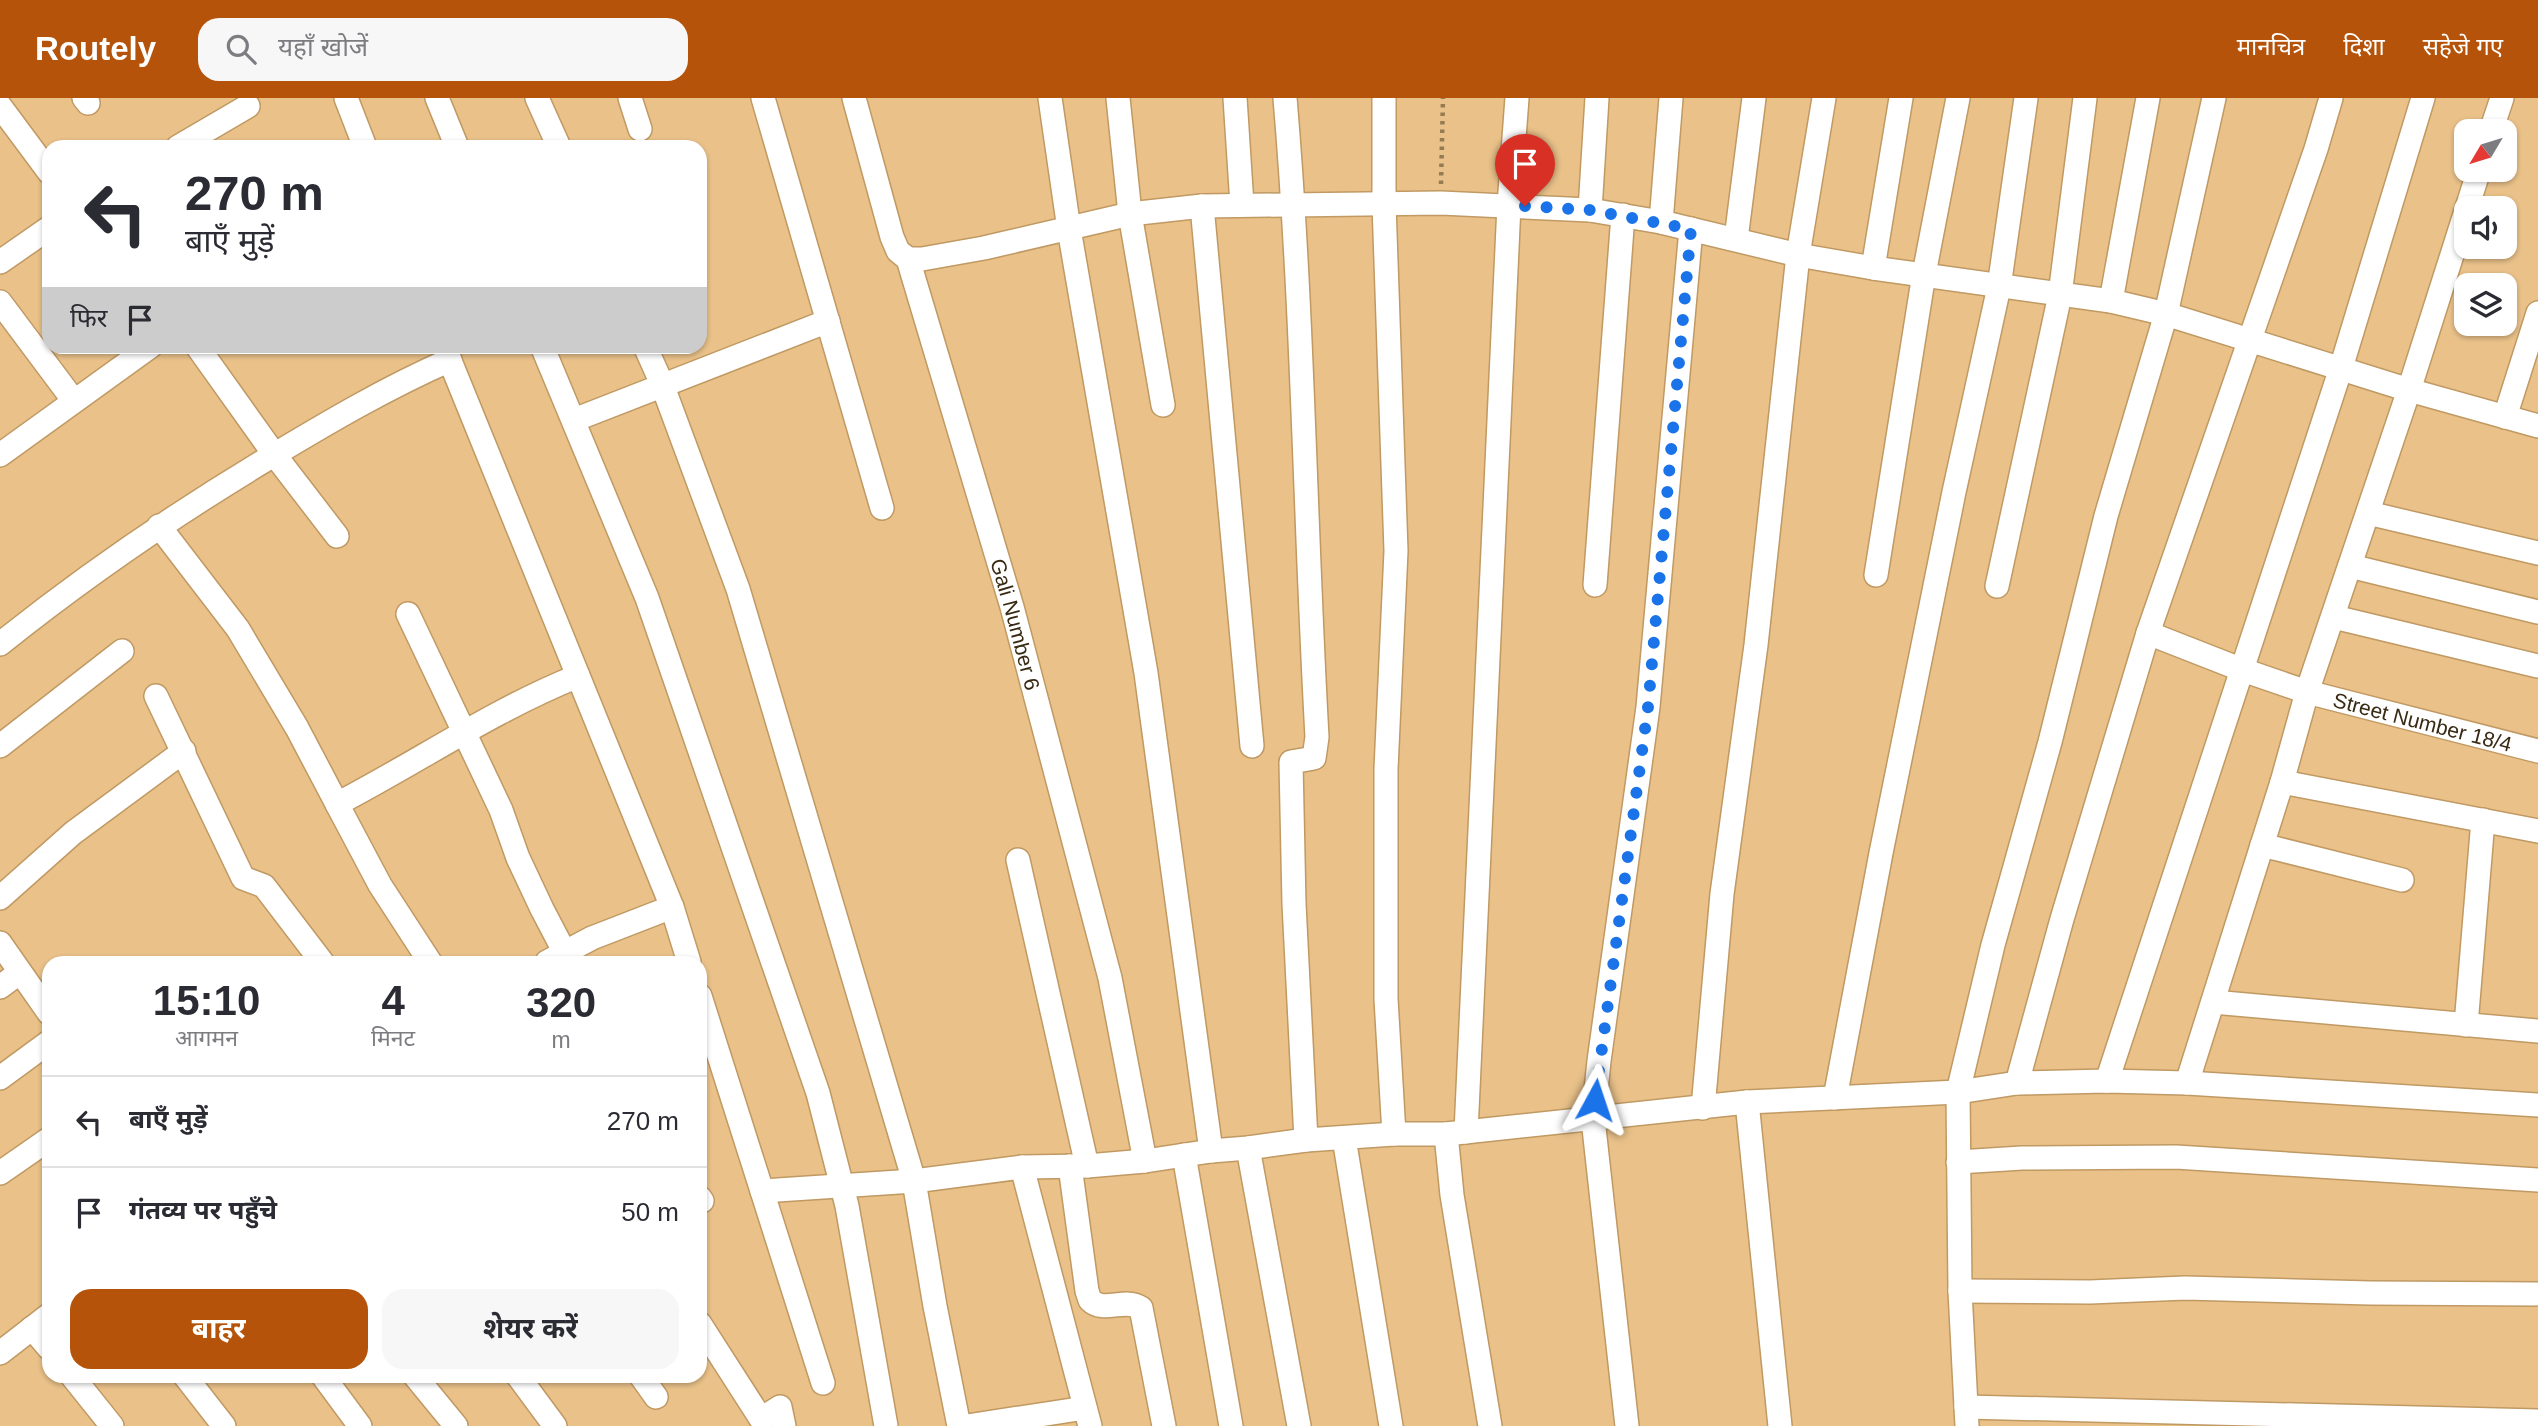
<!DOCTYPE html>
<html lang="hi">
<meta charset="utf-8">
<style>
body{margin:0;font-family:Arial,"Noto Sans Devanagari",sans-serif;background:#f7f7f7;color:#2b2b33;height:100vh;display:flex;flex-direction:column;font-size:26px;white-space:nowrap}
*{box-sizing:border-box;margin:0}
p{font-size:23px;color:#7c7c81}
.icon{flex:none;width:38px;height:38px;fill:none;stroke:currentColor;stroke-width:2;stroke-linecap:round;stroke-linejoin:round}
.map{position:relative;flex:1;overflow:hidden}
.details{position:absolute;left:42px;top:858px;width:665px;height:427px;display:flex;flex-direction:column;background:#fff;border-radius:21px;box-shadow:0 2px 5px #0004}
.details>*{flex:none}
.banner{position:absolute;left:42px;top:42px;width:665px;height:214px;border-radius:21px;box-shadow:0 2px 5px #0004;background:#fff;color:#2b2b33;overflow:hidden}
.needle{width:46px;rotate:232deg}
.tools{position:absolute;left:2454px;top:21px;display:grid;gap:14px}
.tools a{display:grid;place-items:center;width:63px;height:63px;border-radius:14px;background:#fff;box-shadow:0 2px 5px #0004;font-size:35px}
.pin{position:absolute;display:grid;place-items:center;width:60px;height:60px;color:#fff;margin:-72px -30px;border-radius:50% 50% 50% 0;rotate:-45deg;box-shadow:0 0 7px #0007}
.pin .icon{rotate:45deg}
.me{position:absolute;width:77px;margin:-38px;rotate:5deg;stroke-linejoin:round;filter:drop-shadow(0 0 5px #0008)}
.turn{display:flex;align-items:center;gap:24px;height:147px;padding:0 28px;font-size:32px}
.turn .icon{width:91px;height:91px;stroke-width:2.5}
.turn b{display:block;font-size:49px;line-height:60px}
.then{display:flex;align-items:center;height:66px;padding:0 28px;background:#0003;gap:14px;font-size:26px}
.eta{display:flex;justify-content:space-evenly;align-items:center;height:119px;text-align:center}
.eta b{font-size:42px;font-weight:700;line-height:49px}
.action{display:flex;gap:14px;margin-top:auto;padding:14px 28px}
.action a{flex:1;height:80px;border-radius:21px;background:#b45309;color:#fff;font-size:28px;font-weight:700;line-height:80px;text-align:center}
.action a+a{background:#f7f7f7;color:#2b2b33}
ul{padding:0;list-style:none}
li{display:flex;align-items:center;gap:21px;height:91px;padding:0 28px;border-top:2px solid #e1e1e2}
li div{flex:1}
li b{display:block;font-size:26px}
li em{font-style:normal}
header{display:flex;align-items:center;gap:42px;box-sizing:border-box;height:98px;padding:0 35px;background:#b45309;color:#fff}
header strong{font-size:33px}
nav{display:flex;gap:38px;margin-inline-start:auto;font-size:24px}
.search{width:490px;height:63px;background:#f7f7f7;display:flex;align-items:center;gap:18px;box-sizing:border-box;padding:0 24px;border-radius:21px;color:#7c7c81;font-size:26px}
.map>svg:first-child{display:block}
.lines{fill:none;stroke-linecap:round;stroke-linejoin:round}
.minor-casing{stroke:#c09963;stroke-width:26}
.path{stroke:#967a51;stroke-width:4.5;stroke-dasharray:3.5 5;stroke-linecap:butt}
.minor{stroke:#fff;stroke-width:23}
.route{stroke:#1a73e8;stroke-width:12;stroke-dasharray:0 21.6}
.labels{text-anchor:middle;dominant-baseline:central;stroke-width:7;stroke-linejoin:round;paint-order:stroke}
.street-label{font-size:21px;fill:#392a13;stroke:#fae6ca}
</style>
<header>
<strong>Routely</strong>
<div class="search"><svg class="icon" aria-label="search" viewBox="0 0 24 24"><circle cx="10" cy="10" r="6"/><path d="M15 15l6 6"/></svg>यहाँ खोजें</div>
<nav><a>मानचित्र</a><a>दिशा</a><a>सहेजे गए</a></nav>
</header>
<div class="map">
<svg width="2538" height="1328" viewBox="0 0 2538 1328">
<rect width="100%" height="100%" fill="#e9c189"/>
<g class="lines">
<defs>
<g id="minor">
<path d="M84 0 88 5"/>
<path d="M346 0 365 49"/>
<path d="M437 0 457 49"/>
<path d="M537 0 559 49"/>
<path d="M630 0 640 31"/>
<path d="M763 0 882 410"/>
<path id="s1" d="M854 0 892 139 898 153 908 161 1012 509 1110 880 1145 1063"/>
<path d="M1050 0 1069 131 1146 575 1211 1053"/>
<path d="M1118 0 1130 116 1163 307"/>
<path d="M1235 0 1242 107"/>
<path d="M1285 0C1303 212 1305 426 1317 639L1314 660 1291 664 1294 806 1306 1042"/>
<path d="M1384 0V106L1396 453 1386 671V901L1394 1036"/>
<path d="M0 8 49 74"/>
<path d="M2491 33 2502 0"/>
<path d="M178 49 248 8"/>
<path d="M1202 108 1252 648"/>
<path d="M2467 110 2479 72"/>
<path d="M1590 112 1597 0"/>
<path d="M1661 124 1671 0"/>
<path d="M1736 141 1754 0"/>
<path d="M908 161H922L984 150 1130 116 1202 108 1441 105 1590 112 1661 124 1798 157 1873 170 2111 203 2166 216 2409 292 2538 328"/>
<path d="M0 164 49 130"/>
<path d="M1873 170 1901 0"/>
<path d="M2111 203 2148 0"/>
<path d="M0 204 74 303"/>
<path d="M197 248 274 356 337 438"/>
<path d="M444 248 672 809 689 864"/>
<path d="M542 248 647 500 818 995 847 1108 886 1328"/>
<path d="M645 248 662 286 738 491 914 1083 935 1208 959 1328"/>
<path d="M2505 319 2538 215"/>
<path d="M574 322 828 223"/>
<path d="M0 357 151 248"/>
<path d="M2368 415 2538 455"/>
<path d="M159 428 238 531 297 630 337 706C418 664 493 612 578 578"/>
<path d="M2350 468 2538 514"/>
<path d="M1876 477 1924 176 1958 0"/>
<path d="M1595 487 1623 117"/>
<path d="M1997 488 2060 197 2085 0"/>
<path d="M408 516 501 712 518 760 542 811 565 855"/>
<path d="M2334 519 2538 568"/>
<path id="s2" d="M2148 535 2240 571 2307 594 2538 653"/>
<path d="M0 546C85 478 174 417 267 361 327 325 386 290 450 262"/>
<path d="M156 598 243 780 264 788 322 864"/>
<path d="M0 648 122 553"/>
<path d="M2282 684 2538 733"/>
<path d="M337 706 380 787 430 864"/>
<path d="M2262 747 2402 782"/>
<path d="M1018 762 1087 1068"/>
<path d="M0 800 73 735 184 653"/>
<path d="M0 845 49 915"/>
<path d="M547 864 592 840 672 809"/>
<path d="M0 889 19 875"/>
<path d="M700 898 823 1285"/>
<path d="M2213 904 2538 933"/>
<path d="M2466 927 2483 722"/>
<path d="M0 980 49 944"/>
<path d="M2107 983 2341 270 2423 0"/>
<path d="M2017 985 2062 821 2148 535 2316 51 2331 0"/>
<path d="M2187 985 2282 684 2307 594 2409 292 2466 113"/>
<path d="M1835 1000 1881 755 1954 394 1999 189 2026 0"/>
<path d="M1747 1004 1780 1328"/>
<path d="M1703 1010 1722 796 1756 547 1798 157 1824 0"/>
<path d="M1466 1034 1509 107 1517 0"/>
<path d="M1446 1036 1452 1097 1490 1328"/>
<path d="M1344 1040 1391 1328"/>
<path d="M1248 1050 1299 1328"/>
<path d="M1184 1057 1231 1328"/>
<path d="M1958 1064 2022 1060 2176 1059 2538 1082"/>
<path d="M1070 1068 1087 1193 1090 1202C1104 1216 1125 1199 1141 1210L1164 1328"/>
<path d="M1022 1069 1090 1328"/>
<path d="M0 1075 49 1041"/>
<path d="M762 1093 914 1083 1022 1069 1087 1068 1145 1063 1211 1053 1248 1050 1306 1042 1394 1036H1446L1747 1004 1958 994 2017 985 2107 983 2187 985 2538 1007"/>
<path d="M700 1100 702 1103"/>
<path d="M1960 1193 2090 1194 2185 1190 2370 1195 2538 1196"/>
<path d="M700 1226 761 1321 780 1309 784 1328"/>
<path d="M32 1230 49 1250"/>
<path d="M0 1255 49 1217"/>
<path d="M72 1278 112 1328"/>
<path d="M185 1278 224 1328"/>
<path d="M323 1278 360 1328"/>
<path d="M415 1278 456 1328"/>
<path d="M518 1278 555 1328"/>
<path d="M641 1278 656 1299"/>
<path d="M1966 1309 2538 1323"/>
<path d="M967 1328 1085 1310"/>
<path d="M1627 1328 1593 1021 1599 963 1648 609 1691 131"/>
<path d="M1967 1328 1960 1193 1958 994 1993 847 2050 644 2106 418 2166 216 2214 0"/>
</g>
</defs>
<use href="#minor" class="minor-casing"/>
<path class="path" d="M1441 86 1443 0"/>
<use href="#minor" class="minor"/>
</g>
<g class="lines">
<path class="route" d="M1525 108 1590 112 1691 131 1648 609 1595 1002"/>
</g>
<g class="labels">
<g class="street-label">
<text stroke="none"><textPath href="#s1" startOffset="553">Gali Number 6</textPath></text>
<text stroke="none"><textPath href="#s2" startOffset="289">Street Number 18/4</textPath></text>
</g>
</g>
</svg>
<div class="tools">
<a><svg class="needle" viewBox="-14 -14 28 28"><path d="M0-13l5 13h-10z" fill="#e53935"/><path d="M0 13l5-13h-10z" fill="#7c7c81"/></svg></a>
<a><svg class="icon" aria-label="sound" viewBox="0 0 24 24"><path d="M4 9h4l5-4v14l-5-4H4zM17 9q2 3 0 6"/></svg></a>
<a><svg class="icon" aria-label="layers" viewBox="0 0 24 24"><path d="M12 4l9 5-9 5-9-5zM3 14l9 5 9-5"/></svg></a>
</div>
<div class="pin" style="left:1525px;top:108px;background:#d93025"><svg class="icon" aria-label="arrive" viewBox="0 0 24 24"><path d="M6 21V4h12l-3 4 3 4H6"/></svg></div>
<svg class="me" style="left:1595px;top:1002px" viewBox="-20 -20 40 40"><path d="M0-17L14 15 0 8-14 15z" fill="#1a73e8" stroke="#fff" stroke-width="4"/></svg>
<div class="banner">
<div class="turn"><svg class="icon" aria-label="left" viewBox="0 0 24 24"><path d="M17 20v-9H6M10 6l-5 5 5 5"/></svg><div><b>270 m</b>बाएँ मुड़ें</div></div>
<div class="then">फिर<svg class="icon" aria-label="arrive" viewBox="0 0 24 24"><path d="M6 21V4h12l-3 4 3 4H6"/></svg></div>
</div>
<section class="details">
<div class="eta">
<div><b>15:10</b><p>आगमन</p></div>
<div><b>4</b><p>मिनट</p></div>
<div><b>320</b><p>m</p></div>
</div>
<ul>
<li><svg class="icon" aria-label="left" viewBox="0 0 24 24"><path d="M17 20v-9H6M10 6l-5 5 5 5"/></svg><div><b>बाएँ मुड़ें</b></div><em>270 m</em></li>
<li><svg class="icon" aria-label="arrive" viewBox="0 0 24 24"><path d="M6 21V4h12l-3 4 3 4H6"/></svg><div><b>गंतव्य पर पहुँचे</b></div><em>50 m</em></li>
</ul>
<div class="action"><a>बाहर</a><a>शेयर करें</a></div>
</section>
</div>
